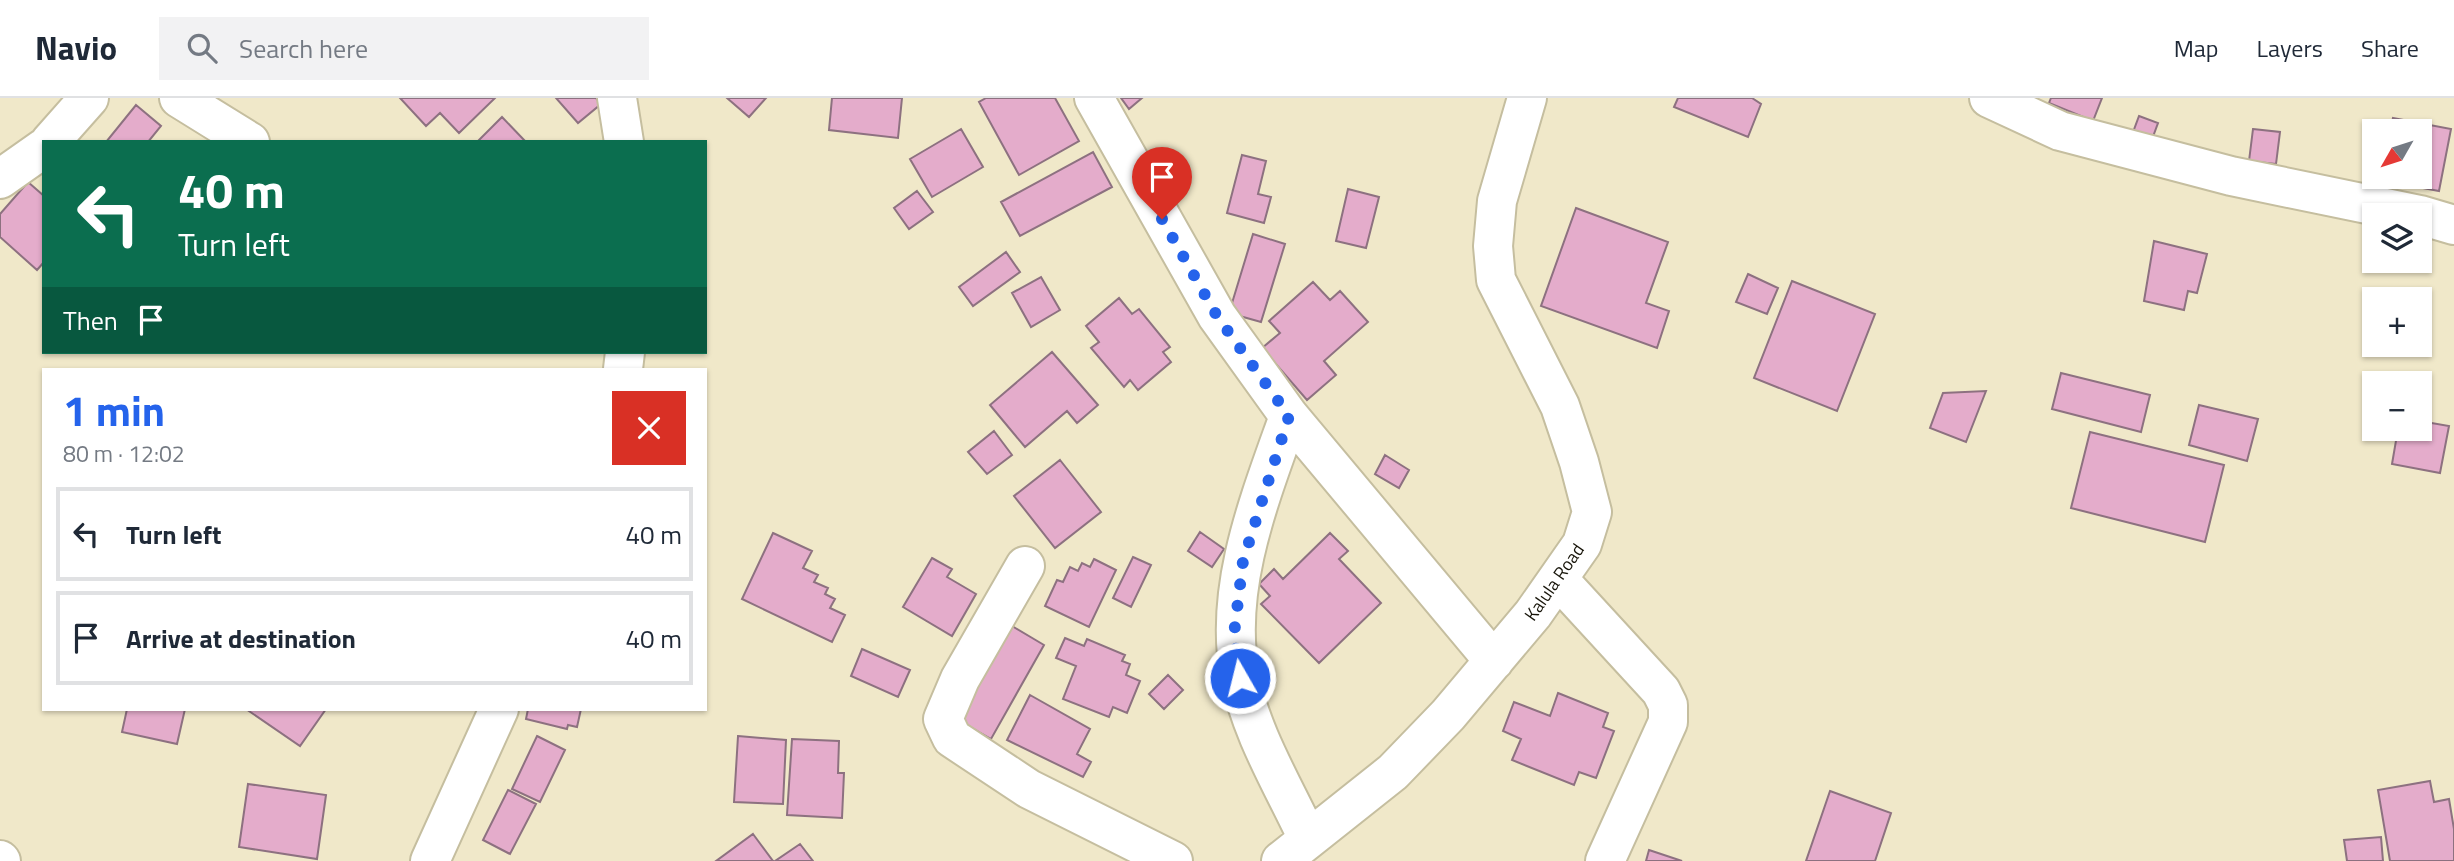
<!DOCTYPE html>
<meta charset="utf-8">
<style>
body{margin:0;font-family:"Titillium Web",sans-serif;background:#f2f2f3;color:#1f2937;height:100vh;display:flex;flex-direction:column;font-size:26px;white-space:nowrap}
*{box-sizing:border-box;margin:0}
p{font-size:23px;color:#747a83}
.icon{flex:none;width:38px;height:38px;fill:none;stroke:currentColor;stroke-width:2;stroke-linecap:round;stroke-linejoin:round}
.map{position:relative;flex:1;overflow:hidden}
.drawer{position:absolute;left:42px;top:270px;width:665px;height:343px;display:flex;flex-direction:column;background:#fff;border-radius:0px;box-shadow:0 2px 5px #0004}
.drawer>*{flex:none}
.hud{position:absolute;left:42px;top:42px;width:665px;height:214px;border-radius:0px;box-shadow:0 2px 5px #0004;background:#0b6e4f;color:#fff;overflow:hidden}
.needle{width:46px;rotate:231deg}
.tools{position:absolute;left:2362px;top:21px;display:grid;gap:14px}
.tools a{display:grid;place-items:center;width:70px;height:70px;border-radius:0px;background:#fff;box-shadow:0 2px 5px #0004;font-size:35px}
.pin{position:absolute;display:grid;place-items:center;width:60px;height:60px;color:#fff;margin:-72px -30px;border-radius:50% 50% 50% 0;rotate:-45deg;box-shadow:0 0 7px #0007}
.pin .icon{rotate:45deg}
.me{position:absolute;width:77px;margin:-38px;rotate:352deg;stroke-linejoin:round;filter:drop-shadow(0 0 5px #0008)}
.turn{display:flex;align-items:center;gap:24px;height:147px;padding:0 21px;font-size:32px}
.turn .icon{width:91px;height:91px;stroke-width:2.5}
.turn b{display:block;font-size:49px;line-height:60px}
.then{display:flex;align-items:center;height:66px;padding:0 21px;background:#0003;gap:14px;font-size:26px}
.round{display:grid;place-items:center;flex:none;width:74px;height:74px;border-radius:0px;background:#f2f2f3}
.summary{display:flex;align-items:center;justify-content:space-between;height:119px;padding:0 21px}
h1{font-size:42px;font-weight:700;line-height:52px;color:#2563eb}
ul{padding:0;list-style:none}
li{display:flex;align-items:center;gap:21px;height:94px;margin:0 14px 10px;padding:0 7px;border:4px solid #e0e1e3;border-radius:0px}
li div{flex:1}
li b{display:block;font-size:26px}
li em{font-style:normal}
header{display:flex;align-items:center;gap:42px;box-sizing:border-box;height:98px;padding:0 35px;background:#fff;border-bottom:2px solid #e0e1e3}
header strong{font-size:33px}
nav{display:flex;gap:38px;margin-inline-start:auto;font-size:24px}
.search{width:490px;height:63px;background:#f2f2f3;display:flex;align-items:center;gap:18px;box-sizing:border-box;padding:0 24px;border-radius:0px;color:#747a83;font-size:26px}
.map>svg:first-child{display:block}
.building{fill:#e4accb;stroke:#8d7180;stroke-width:2}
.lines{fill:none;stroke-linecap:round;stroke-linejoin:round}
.minor-casing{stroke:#c5be9f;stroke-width:42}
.minor{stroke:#fff;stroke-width:38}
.route{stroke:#2563eb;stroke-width:12;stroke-dasharray:0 21.6}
.labels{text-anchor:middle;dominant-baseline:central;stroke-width:5;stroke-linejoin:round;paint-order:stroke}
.street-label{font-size:18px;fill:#171409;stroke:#fff}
</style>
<header>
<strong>Navio</strong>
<div class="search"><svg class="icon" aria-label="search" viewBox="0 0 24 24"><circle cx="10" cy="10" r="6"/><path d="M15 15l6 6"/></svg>Search here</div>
<nav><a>Map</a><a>Layers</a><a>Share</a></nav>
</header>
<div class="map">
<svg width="2454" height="763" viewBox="0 0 2454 763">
<rect width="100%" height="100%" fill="#f0e8c9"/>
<path class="building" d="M400 0H495L459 35 440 15 426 28Z
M556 0H596L601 6 578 25Z
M727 0H766L749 19Z
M832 0H902L898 40 829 32Z
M986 0H1055L1079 43 1019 77 979 4Z
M1121 0H1142L1129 11Z
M1678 0H1752L1761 6 1748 39 1674 9Z
M2051 0H2102L2093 23 2049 5Z
M136 7 161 28 148 44H106Z
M2139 18 2158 25 2151 44 2132 37Z
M502 19 526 44H477Z
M2393 20 2451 31 2439 93 2381 82 2382 79H2420V33H2390Z
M961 31 983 69 932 99 910 61Z
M2253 31 2280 34 2276 66 2249 63Z
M1093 54 1112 89 1020 138 1001 104Z
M1242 57 1266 63 1258 96 1271 99 1264 125 1227 115Z
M28 84 44 98V164L37 172 0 139V116Z
M1348 91 1379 99 1366 150 1336 143Z
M917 93 933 114 909 131 894 110Z
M1576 110 1668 144 1646 205 1669 213 1657 250 1541 208Z
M1253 136 1285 146 1261 224 1229 215Z
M2154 143 2207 156 2197 195 2188 193 2184 212 2144 203Z
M1006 154 1020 174 973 208 959 189Z
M1748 176 1778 190 1767 216 1736 204Z
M1041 179 1060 212 1031 229 1012 195Z
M1792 183 1875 216 1837 313 1754 280Z
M1313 184 1330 202 1340 193 1368 224 1324 263 1336 277 1307 302 1262 250 1280 235 1269 223Z
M1119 200 1132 216 1139 211 1170 249 1163 254 1171 264 1138 292 1130 282 1124 289 1091 250 1099 244 1086 228Z
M1052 254 1098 307 1077 325 1067 313 1025 349 990 307Z
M2061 275 2150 297 2141 334 2052 311Z
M1986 293 1966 344 1930 330 1943 295Z
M2199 307 2258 321 2247 363 2189 347Z
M2420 323 2449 328 2440 375 2392 366 2398 331H2420Z
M994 333 1012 357 987 376 968 354Z
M2090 334 2224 367 2205 444 2071 410Z
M1385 357 1409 372 1399 390 1375 376Z
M1060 362 1101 414 1055 450 1014 398Z
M1200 434 1224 451 1212 469 1188 453Z
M773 435 812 453 803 470 818 477 814 484 828 490 825 496 835 501 830 510 845 517 832 544 742 501Z
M1330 435 1348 453 1339 461 1381 505 1319 565 1261 506 1270 498 1259 486 1274 471 1283 481Z
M1133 459 1151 467 1131 509 1113 500Z
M932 460 952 471 947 479 976 496 952 538 903 509Z
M1094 461 1116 472 1089 529 1045 508 1057 482 1063 484 1070 469 1078 473 1082 465 1090 469Z
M1007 525 1044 547 991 641 953 619Z
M1065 540 1084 548 1087 541 1125 557 1122 563 1130 566 1126 577 1140 583 1127 615 1113 609 1109 619 1063 601 1076 568 1056 560Z
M862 551 910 572 898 599 851 578Z
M1168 577 1183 592 1164 611 1149 596Z
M1558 595 1608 615 1603 629 1614 633 1596 680 1579 674 1574 687 1512 662 1521 641 1503 633 1514 604 1550 618Z
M1030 597 1090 631 1077 656 1091 664 1083 679 1007 642Z
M127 611H185L177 646 122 634Z
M246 611H326L300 648Z
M528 611H581L577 629 568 627 567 631 526 621Z
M537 638 565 652 540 704 512 691Z
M738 638 786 642 783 706 734 704Z
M792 641 839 643 838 675H844L842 720 787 717Z
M2430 683 2434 704 2449 701 2454 731V763H2390L2378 692Z
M248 686 326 697 317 761 239 749Z
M508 692 536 706 510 756 483 742Z
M1830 693 1891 715 1875 763H1806Z
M753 736 773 763H716Z
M2381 739 2383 763H2347L2344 742Z
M800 746 813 763H775Z
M1649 752 1682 763H1646Z"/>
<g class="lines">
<defs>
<path id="minor" d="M179 0 250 44
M617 0 624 44
M1094 0 1217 218 1289 318 1494 563
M1989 0 2060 33 2231 78 2420 117
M50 44 89 0
M0 81 44 50
M2420 117 2454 127
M623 271 625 254
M1289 318C1260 400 1223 490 1240 578 1250 634 1284 689 1308 741
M1025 468 960 581 943 621 952 640 1029 691 1173 763
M1559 482 1661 593 1668 607V624L1605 763
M0 762 1 763
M430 763 499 611
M1281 763 1393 674 1448 617 1533 516 1582 446 1592 414 1579 364 1560 308 1496 182 1493 148 1497 103 1527 0"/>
</defs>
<use href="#minor" class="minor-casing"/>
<use href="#minor" class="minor"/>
</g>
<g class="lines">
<path class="route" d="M1162 121 1217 218 1289 318 1243 463 1234 536 1240 580"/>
</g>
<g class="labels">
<g class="street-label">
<text transform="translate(1554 484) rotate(-55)">Kalula Road</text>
</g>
</g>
</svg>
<div class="tools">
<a><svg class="needle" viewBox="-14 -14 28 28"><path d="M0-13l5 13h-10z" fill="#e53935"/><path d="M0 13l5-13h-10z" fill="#747a83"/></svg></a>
<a><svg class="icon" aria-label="layers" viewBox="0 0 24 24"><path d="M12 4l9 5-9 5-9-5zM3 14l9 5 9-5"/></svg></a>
<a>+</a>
<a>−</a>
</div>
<div class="pin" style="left:1162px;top:121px;background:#d93025"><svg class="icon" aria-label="arrive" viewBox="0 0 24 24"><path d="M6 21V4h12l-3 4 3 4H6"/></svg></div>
<svg class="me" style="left:1240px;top:580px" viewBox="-20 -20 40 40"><circle r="17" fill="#2563eb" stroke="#fff" stroke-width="3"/><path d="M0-11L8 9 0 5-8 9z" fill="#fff"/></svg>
<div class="hud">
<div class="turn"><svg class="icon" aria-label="left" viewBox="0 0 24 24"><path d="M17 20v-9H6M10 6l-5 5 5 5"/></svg><div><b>40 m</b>Turn left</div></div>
<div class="then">Then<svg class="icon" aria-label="arrive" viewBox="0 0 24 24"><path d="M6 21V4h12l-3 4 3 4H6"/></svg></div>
</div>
<section class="drawer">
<div class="summary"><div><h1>1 min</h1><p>80 m · 12:02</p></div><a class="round" style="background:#d93025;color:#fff"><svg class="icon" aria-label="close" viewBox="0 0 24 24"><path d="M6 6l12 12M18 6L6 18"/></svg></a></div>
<ul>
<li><svg class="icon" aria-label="left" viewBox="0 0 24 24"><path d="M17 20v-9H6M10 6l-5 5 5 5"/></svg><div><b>Turn left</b></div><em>40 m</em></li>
<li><svg class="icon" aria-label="arrive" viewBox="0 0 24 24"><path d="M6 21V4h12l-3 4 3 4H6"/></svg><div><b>Arrive at destination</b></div><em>40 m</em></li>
</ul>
</section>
</div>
